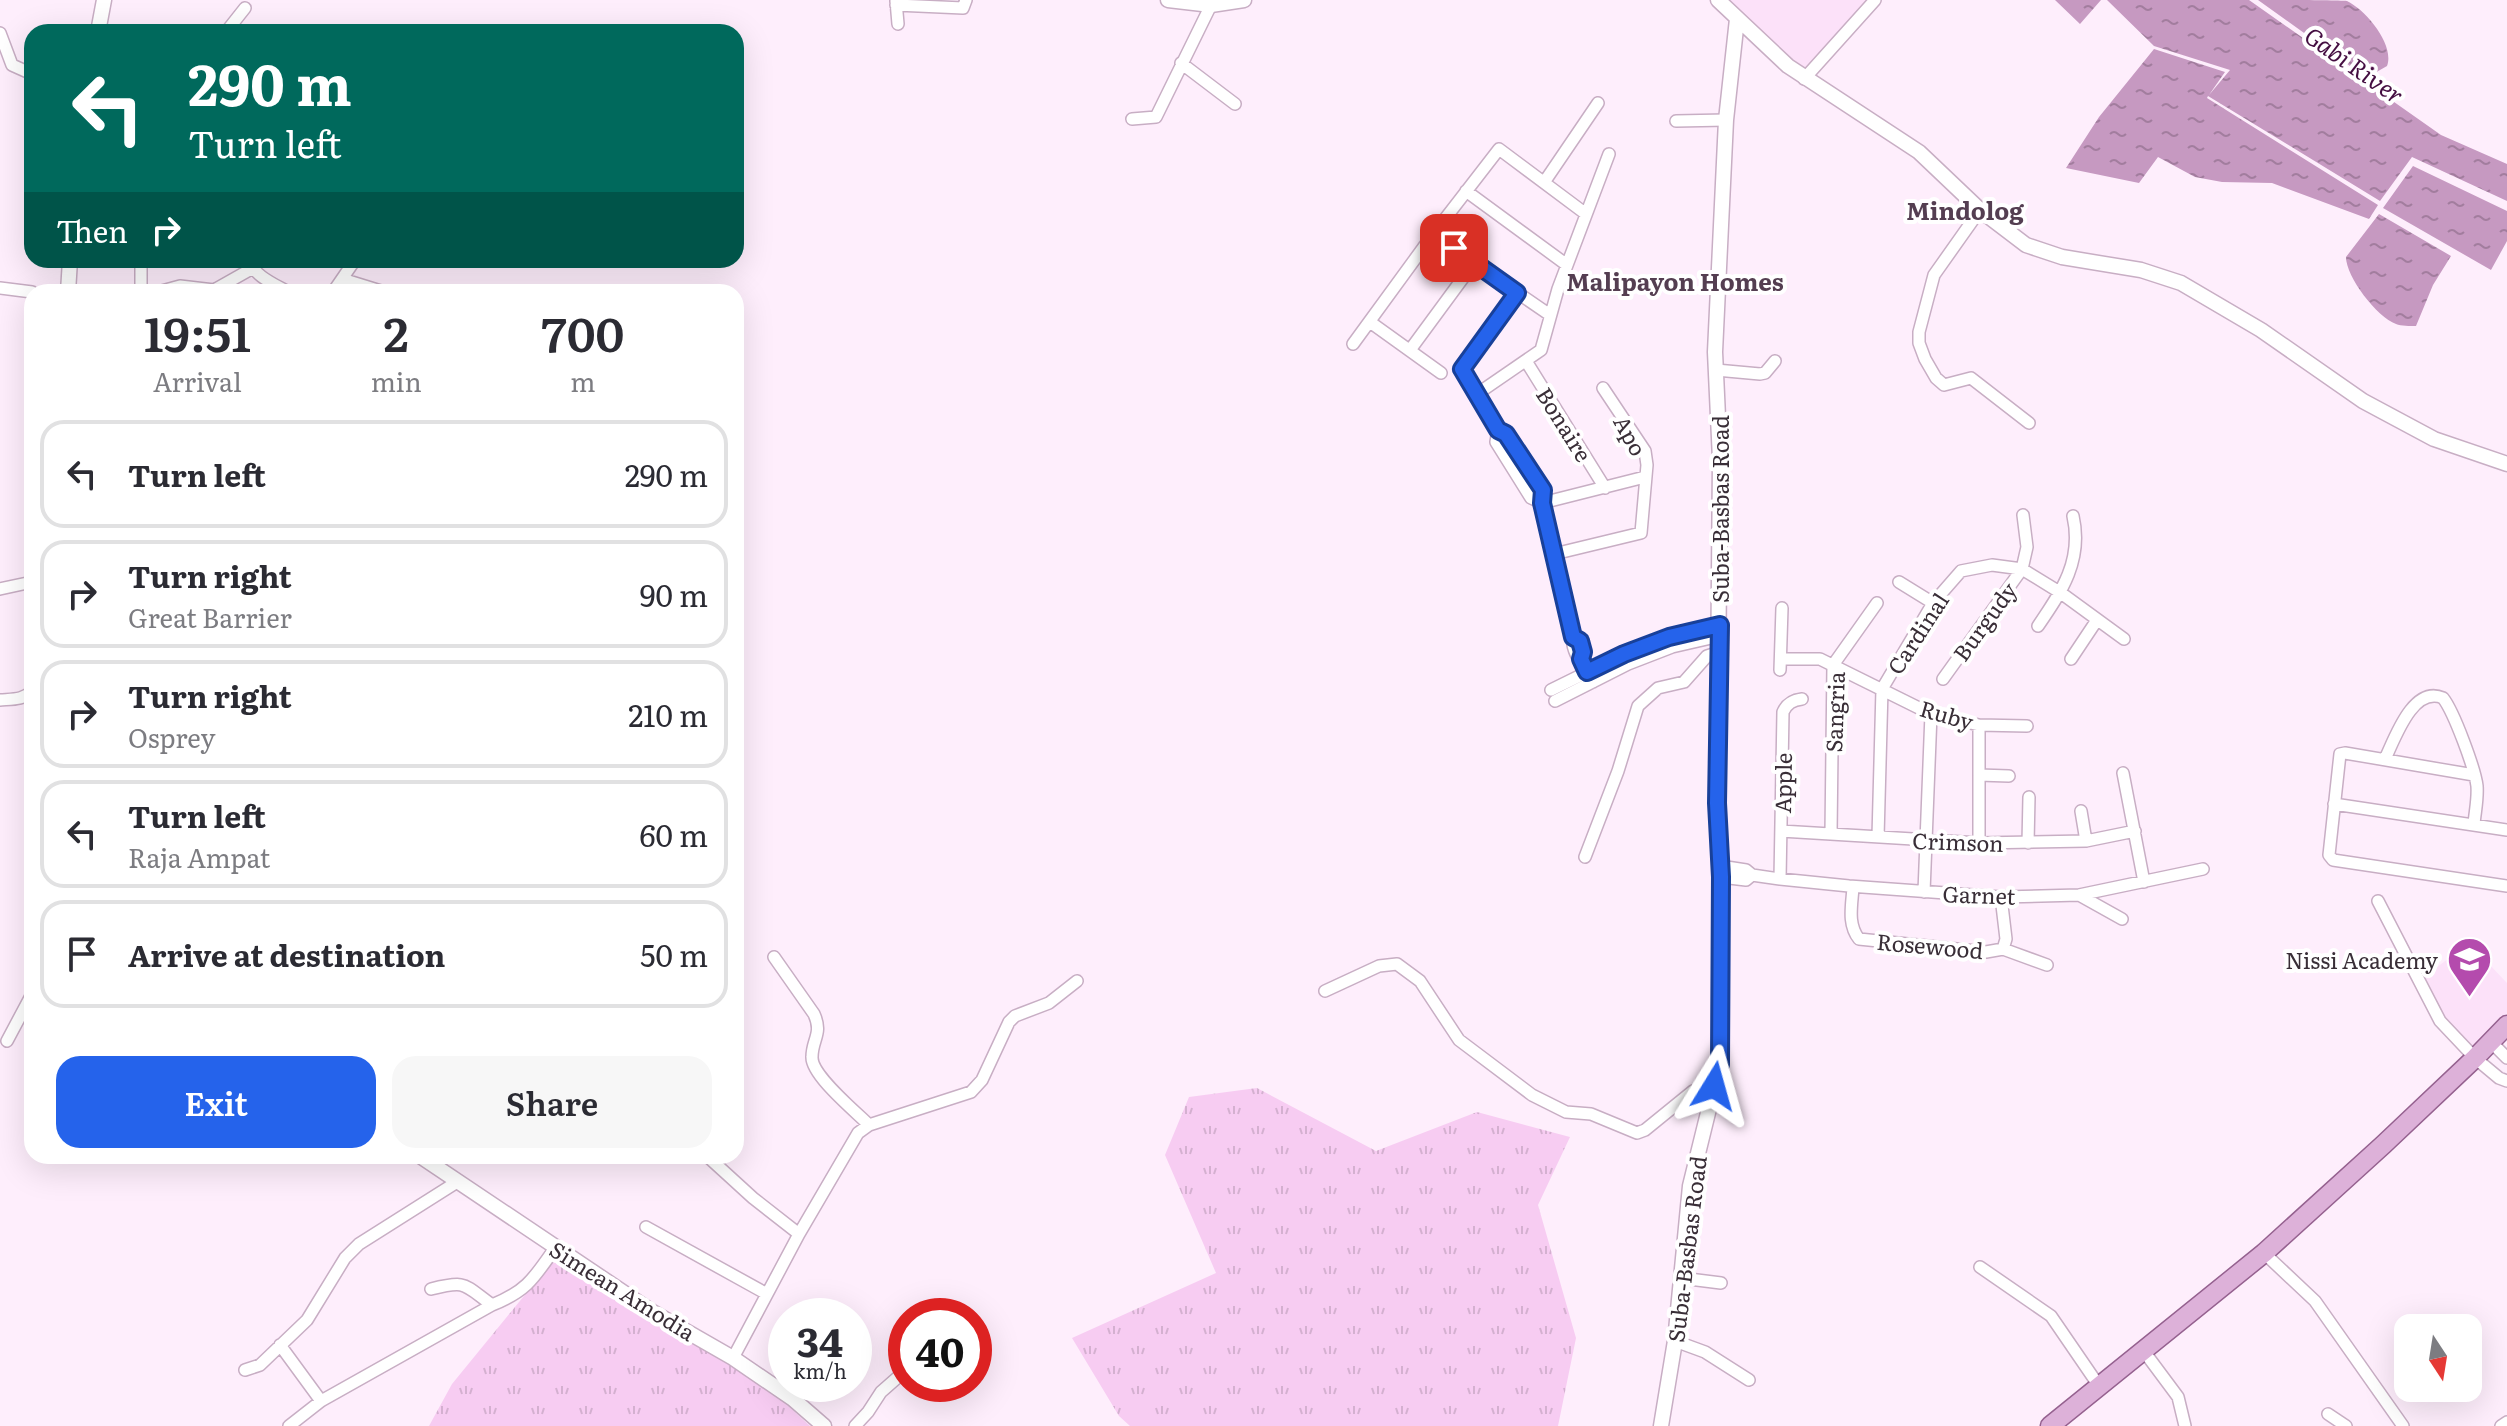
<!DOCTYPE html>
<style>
body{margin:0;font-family:Literata,serif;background:#f7f7f7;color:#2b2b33;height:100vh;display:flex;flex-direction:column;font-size:30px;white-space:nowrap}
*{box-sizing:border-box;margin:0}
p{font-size:26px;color:#7c7c81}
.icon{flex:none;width:44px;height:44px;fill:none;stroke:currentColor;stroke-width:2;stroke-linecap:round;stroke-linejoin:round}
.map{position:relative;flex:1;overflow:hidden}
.details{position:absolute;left:24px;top:284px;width:720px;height:880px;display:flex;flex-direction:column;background:#fff;border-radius:24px;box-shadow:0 8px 32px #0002}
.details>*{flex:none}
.top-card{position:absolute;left:24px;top:24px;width:720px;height:244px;border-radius:24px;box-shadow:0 8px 32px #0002;background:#00695c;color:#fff;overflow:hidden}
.needle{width:52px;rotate:168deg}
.tools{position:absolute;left:2394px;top:1314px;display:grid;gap:16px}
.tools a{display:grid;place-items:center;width:88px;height:88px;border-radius:16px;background:#fff;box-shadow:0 8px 32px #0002;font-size:40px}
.speed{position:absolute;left:768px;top:1298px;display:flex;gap:16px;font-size:40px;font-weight:700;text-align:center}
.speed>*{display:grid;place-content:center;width:104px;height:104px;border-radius:50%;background:#fff;box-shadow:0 8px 32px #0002;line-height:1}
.speed small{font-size:20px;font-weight:400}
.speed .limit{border:12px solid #d22;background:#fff;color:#111}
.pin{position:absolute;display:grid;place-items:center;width:68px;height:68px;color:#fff;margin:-34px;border-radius:16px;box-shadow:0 4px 12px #0006}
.me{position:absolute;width:88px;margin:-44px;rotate:8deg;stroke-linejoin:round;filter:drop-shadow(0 0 6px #0008)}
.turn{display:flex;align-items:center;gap:28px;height:168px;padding:0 32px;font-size:36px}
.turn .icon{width:104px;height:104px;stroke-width:2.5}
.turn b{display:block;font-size:56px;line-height:68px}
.then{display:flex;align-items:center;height:76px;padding:0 32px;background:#0003;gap:16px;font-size:30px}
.eta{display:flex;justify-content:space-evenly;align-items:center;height:136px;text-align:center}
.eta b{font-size:48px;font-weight:600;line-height:56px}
.action{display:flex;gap:16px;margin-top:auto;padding:16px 32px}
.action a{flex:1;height:92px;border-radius:24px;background:#2563eb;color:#fff;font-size:32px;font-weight:600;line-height:92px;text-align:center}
.action a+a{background:#f7f7f7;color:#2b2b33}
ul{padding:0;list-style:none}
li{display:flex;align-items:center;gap:24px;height:108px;margin:0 16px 12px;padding:0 16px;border:4px solid #e1e1e2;border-radius:24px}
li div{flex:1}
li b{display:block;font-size:30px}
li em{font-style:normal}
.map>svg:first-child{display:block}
.built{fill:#fce1f9}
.grass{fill:url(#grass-tufts)}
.water{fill:url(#water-ripples)}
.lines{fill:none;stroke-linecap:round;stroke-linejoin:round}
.minor-casing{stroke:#c8aec4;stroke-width:14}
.tertiary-casing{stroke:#c8aec4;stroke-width:17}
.primary-casing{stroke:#95618f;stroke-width:21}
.minor{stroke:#fff;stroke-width:11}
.tertiary{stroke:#fff;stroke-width:14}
.primary{stroke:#ddb1d9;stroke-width:18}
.route-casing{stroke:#184099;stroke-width:20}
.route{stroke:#2563eb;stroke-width:14}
.labels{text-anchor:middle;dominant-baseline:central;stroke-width:8;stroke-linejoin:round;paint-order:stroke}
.street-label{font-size:22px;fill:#392e37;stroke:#fff}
.poi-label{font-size:22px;fill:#392e37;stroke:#fff;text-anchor:end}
.water-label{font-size:24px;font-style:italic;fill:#440e41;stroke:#fff}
.neighbourhood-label{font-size:24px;font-weight:bold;fill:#543e51;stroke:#fff}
</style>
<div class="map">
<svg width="2507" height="1426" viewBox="0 0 2507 1426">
<defs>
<pattern id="grass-tufts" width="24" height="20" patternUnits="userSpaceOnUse" patternTransform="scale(2)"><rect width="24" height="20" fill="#f7ccf2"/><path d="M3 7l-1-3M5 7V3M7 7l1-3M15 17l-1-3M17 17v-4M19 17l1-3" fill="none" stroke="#d4b0d0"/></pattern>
<pattern id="water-ripples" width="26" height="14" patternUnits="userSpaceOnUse" patternTransform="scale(2)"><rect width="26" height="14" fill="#c699c1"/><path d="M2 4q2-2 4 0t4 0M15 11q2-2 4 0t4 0" fill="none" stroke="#a27d9e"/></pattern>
</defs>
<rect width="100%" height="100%" fill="#feeefc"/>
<path class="built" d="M1725 0H1872L1804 74Z
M2469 943 2507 983V1013L2470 1050 2439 1017 2424 977Z"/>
<path class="grass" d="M1257 1088 1376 1151 1477 1112 1570 1137 1538 1205 1576 1338 1558 1426H1130L1119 1416 1072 1338 1216 1273 1165 1155 1189 1097Z
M555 1258 771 1390 810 1426H429L452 1384Z"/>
<path class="water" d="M2055 0H2101L2080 24Z
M2107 0H2249L2441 135 2507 164V201L2412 157 2380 201 2208 96 2207 98 2378 205 2369 219 2272 183 2222 182 2195 177 2158 157 2139 183 2066 168 2099 117 2154 49 2225 72 2209 95 2230 70 2154 46Z
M2258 0C2273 0 2337 0 2347 1 2366 10 2395 45 2387 66L2373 74 2350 66Z
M2413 166 2507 211V241L2491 270 2383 208Z
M2379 214 2451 256 2433 285 2416 326C2410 326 2401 326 2396 324 2377 317 2346 277 2346 257Z"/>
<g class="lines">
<defs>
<path id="minor" d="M896 1 898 24
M896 5 963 8 966 0
M226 32 245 8
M0 33 12 65 32 74
M1181 63 1235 104
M1804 79 1875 0
M1132 119 1156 117 1211 5
M1676 121 1726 120
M1545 181 1598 103
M1466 191 1567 265
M1980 210 1934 275 1919 332V343L1925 359 1936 378 1944 385 1971 378 2029 423
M1434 233 1474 263 1550 315
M141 260V292
M249 260C254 276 274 284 288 292
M342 279 384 292
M0 288 32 292
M158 292 180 286 214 290 253 268
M333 292 355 260
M1517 293 1462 369 1498 430 1506 434 1543 490 1542 503 1573 637C1570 651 1585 668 1593 682
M1370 322 1441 373
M1353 344 1434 233 1499 149 1586 214
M1410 350 1474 263
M1526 361 1605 488
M1716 370 1760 374 1765 373 1775 361
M1477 394 1541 350 1558 289 1609 154
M1498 430 1496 442 1531 498 1542 503
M1542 503 1645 477
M1554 554 1641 533 1647 465 1645 451 1603 388
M1899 582 1933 603
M0 589 32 582
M2038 626C2062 591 2083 560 2073 516
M1781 659H1820L1931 714 1979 725 2027 726
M2071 659 2097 620
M1780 670 1782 608
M1943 679 2022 569 2027 547 2023 515
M1551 690 1624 654 1669 637 1720 625
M0 700C12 699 24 700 32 691
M1555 701 1628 664 1672 647 1720 636
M1979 725V843
M2385 759C2395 738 2413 685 2443 698 2454 712 2475 769 2477 786 2478 799 2475 812 2474 824
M2123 773 2144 882
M1979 775 2009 776
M2474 775 2345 753 2340 754 2329 855 2333 860 2507 886
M2334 804 2507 830
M2081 811 2086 841
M1781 831 1979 843 2086 841 2135 831
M1831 834 1833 665 1877 603
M1878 837 1882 689 1933 603 1961 571 1992 565 2022 569 2061 593 2124 639
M2028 843 2029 797
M1585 857 1618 771 1638 706 1658 688 1684 682 1707 656 1720 652
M1720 866 1746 870 1752 875 1780 879 1849 886 2001 897 2079 895 2203 869
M1721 877 1746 880 1752 875
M1780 879 1783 712C1787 703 1793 700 1802 699
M1853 887C1852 905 1847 924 1859 939L1986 952 2003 949 2047 965
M1924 892 1931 714
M2079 895 2122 919
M2001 897 2006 939 2003 949
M2378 901 2440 1021 2475 1058 2499 1078 2507 1081
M774 957 814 1014C823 1034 812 1039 812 1057 811 1075 855 1111 869 1125
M1325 991 1379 966 1397 964 1420 981 1459 1040 1532 1095 1566 1112 1591 1114 1637 1133 1645 1130 1693 1091 1714 1086
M7 1041 32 994
M2491 1042 2507 1058
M707 1156 753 1198 799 1234
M646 1227 767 1294
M2264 1253 2315 1301 2403 1426
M1980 1267 2051 1316 2099 1386
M1681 1278 1721 1283
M431 1289C467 1280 463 1284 492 1305
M1675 1341 1705 1352 1749 1380
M280 1345 321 1401
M2143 1350 2178 1397 2185 1426
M733 1358 799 1234 858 1133 869 1125 971 1092 982 1080 1009 1022 1015 1016 1049 1003 1077 981
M245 1370 260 1365 307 1320 345 1258 359 1244 457 1182
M2328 1414 2346 1426
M289 1426 321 1401 492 1305C527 1291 534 1278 555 1248
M855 1426 868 1412 881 1392 906 1370
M2501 1426 2507 1422"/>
<path id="tertiary" d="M1168 0 1211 5 1244 0
M1718 0 1788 66 1919 152 1980 210 2026 245 2062 257 2141 270 2181 283 2261 330 2363 401 2434 439 2507 464
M98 32 104 0
M68 292 70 260
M420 1156 651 1311 733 1358 793 1399 824 1426
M1661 1426 1675 1341 1690 1186 1720 1064 1721 877 1717 803 1720 460 1715 352 1726 120 1737 19"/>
<path id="primary" d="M2050 1426 2264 1253 2383 1145 2475 1058 2507 1025"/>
</defs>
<use href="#minor" class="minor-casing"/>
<use href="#tertiary" class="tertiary-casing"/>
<use href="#primary" class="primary-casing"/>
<use href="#minor" class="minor"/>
<use href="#tertiary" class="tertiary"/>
<use href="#primary" class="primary"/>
</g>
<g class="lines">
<defs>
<path id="route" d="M1454 248 1517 293 1462 369 1498 430 1506 434 1543 490 1542 503 1573 637 1580 641 1583 652 1581 659 1587 672 1624 654 1669 637 1720 625 1717 803 1721 877 1720 1064 1714 1086"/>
</defs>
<use href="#route" class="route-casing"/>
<use href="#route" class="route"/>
</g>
<defs>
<symbol id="school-pin" viewBox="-11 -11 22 30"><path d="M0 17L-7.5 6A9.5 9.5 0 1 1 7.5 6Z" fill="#b44bad" stroke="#fff"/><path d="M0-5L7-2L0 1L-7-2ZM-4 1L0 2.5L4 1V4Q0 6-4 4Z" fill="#fff"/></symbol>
</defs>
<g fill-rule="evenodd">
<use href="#school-pin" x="2444" y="934" width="51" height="69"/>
</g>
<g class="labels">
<g class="street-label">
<text transform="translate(1565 424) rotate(58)">Bonaire</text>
<text transform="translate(1631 435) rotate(61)">Apo</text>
<text transform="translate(1719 509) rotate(-90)">Suba-Basbas Road</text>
<text transform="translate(1984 621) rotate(-54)">Burgudy</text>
<text transform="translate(1917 633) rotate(-57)">Cardinal</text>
<text transform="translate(1834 712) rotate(-88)">Sangria</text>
<text transform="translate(1947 714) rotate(16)">Ruby</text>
<text transform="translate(1782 783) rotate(-89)">Apple</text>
<text transform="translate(1958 841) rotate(2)">Crimson</text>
<text transform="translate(1979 894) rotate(2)">Garnet</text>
<text transform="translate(1930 945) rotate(5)">Rosewood</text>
<text transform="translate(1686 1249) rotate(-83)">Suba-Basbas Road</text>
<text transform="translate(623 1290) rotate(32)">Simean Amodia</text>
</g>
<g class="poi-label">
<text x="2438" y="959">Nissi Academy</text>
</g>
<g class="water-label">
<text transform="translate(2355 64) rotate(35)">Gabi River</text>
</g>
<g class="neighbourhood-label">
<text x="1965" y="209">Mindolog</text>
<text x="1675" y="280">Malipayon Homes</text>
</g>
</g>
</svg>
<div class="tools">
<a><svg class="needle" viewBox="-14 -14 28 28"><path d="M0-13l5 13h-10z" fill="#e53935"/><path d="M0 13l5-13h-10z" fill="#7c7c81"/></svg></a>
</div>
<div class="speed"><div>34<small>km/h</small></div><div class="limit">40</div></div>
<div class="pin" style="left:1454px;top:248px;background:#d93025"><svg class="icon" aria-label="arrive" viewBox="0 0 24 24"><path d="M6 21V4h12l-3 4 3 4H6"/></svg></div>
<svg class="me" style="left:1714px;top:1086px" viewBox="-20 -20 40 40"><path d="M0-17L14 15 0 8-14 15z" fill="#2563eb" stroke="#fff" stroke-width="4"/></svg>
<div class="top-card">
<div class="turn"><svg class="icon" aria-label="left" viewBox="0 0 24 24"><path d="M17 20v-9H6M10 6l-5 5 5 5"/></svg><div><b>290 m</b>Turn left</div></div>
<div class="then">Then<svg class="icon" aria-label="right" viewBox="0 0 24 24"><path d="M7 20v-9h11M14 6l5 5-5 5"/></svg></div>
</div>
<section class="details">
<div class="eta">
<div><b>19:51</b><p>Arrival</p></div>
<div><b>2</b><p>min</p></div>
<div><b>700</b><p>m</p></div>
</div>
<ul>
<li><svg class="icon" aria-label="left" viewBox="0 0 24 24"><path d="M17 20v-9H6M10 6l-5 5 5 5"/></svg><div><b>Turn left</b></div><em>290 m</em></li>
<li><svg class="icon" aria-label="right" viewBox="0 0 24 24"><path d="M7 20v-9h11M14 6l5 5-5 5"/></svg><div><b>Turn right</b><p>Great Barrier</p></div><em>90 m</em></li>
<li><svg class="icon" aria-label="right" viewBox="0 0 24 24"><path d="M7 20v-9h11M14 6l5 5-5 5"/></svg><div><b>Turn right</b><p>Osprey</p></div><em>210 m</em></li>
<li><svg class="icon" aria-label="left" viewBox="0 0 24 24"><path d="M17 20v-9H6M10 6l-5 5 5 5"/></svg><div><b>Turn left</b><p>Raja Ampat</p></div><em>60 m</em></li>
<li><svg class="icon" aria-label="arrive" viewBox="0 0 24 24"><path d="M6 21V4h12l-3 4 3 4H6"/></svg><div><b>Arrive at destination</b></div><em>50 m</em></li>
</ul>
<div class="action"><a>Exit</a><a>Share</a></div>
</section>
</div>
